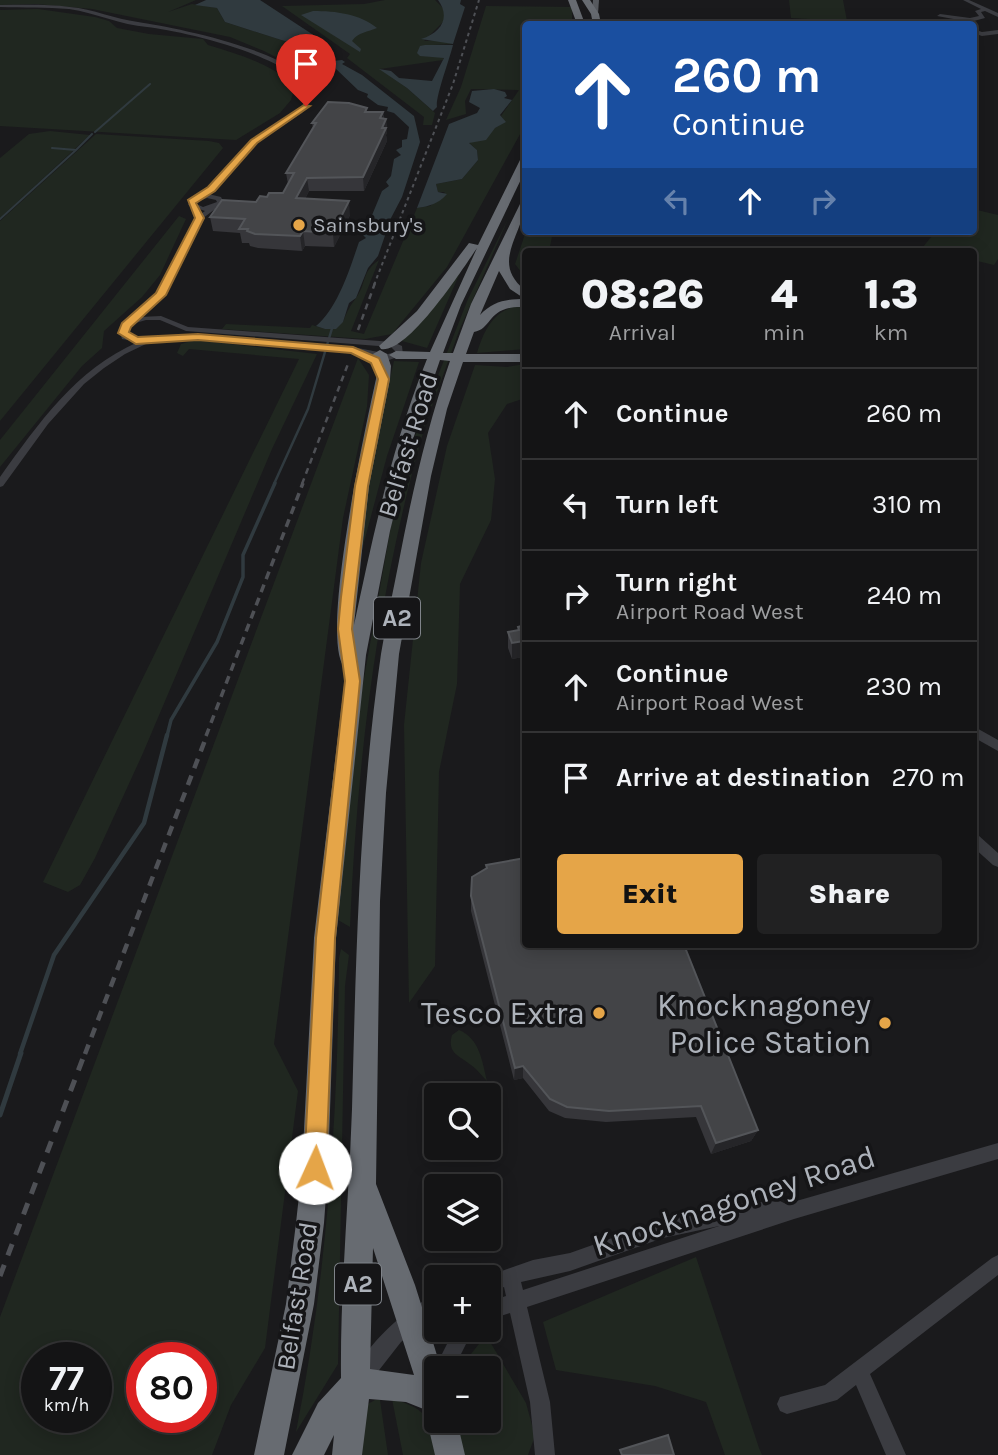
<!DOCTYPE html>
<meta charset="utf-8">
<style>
body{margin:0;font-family:Karla,sans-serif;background:#212122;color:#f1f3f6;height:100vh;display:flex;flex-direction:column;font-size:26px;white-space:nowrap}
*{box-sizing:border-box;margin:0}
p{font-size:23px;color:#9d9ea0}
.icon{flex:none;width:38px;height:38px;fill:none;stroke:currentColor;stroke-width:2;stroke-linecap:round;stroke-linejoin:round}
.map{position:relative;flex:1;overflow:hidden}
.sheet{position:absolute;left:522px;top:248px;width:455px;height:700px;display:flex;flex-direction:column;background:#141415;border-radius:7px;box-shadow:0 4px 18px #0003,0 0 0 2px #333334}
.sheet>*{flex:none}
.top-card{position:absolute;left:522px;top:21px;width:455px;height:214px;border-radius:7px;box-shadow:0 4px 18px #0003,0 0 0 2px #333334;background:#1a4fa0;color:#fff;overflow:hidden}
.controls{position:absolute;left:424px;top:1083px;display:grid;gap:14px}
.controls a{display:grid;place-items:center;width:77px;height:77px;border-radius:7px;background:#141415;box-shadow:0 4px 18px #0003,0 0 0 2px #333334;font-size:35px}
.speed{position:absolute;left:21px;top:1342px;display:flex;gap:14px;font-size:35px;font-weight:700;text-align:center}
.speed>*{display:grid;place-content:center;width:91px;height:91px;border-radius:50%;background:#141415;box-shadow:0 4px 18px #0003,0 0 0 2px #333334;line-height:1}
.speed small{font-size:18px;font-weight:400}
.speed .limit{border:10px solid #d22;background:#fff;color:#111}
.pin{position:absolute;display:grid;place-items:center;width:60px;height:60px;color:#fff;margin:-72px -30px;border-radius:50% 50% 50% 0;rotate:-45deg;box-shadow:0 0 7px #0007}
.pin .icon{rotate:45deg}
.me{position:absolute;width:77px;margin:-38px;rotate:2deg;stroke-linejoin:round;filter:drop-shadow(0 0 5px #0008)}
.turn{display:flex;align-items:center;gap:24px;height:147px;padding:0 35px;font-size:32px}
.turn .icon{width:91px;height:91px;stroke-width:2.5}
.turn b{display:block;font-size:49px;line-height:60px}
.lanes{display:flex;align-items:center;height:66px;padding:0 35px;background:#0003;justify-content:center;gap:35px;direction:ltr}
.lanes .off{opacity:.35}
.eta{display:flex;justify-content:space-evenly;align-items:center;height:119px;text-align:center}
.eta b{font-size:42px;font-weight:800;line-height:49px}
.button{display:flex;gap:14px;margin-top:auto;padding:14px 35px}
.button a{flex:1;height:80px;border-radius:7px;background:#e5a548;color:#111;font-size:28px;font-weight:800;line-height:80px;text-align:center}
.button a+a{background:#212122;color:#f1f3f6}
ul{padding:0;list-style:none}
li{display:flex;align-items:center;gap:21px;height:91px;padding:0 35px;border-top:2px solid #333334}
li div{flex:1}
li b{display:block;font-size:26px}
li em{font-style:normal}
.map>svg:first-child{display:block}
.green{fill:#202720;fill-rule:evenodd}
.water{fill:#303a3f}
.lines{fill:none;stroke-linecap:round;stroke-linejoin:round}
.stream-far4{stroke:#303a3f;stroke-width:2}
.stream-far3{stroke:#303a3f;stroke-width:2.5}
.stream-far2{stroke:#303a3f;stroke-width:3.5}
.stream-far1{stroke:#303a3f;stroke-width:4.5}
.stream{stroke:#303a3f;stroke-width:5}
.minor{fill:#3b3c41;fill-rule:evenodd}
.major{fill:#575a5f;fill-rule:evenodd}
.highway{fill:#676b71;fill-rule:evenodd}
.rail-far4{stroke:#4e5055;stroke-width:2;stroke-dasharray:3.5 3.5;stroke-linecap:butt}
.rail-far3{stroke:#4e5055;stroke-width:2.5;stroke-dasharray:6 5;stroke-linecap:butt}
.rail-far2{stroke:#4e5055;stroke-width:3.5;stroke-dasharray:8 6;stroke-linecap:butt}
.rail-far1{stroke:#4e5055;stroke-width:4.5;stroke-dasharray:10 8;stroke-linecap:butt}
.rail{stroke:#4e5055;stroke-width:5;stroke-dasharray:12 10;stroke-linecap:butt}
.wall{fill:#36363a}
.shaded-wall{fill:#252528}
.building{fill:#434447;stroke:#535559;stroke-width:2}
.route{fill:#e5a548;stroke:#956b2f;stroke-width:2}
.poi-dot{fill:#e5a548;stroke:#151517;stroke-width:2.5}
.labels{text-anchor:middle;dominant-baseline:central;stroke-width:7;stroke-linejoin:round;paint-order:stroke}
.far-poi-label{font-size:21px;fill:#adb2ba;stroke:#151517;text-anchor:start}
.shield{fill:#151517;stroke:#7f8389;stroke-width:2}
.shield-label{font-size:24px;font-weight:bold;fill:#adb2ba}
.street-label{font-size:26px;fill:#adb2ba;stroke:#151517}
.near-poi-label{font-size:32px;fill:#adb2ba;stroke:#151517;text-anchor:end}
.near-street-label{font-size:32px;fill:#adb2ba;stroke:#151517}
</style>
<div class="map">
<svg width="998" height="1455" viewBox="0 0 998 1455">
<rect width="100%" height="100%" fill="#1a1a1c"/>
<path class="green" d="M0 0H196L168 12 192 4 217 8 225 22 300 46 320 64 297 68 264 51 230 37 92 9 36 4 0 5Z
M385 0H435L445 10V20L424 41 440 40 453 44 434 45 427 56 444 57 443 60 380 69 407 88 435 113 432 125H423L424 117 347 58 350 54 282 6 364 4Z
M789 0H843L847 21 791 18Z
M486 6 572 7V24H525V125L447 267 392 334 365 339 222 329 226 324 310 328 312 325 325 329 343 322C347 311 350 306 356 298 367 283 361 272 379 260L351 331 364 334 417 208 430 206 445 192H438L436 184 462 179 478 160 477 150 469 143 505 122 501 116 519 90 471 89 465 101 466 114 446 120 461 87Z
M38 9 95 17 109 21 117 28 149 34 203 39 208 45C240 55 270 63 295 86L291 100 280 113 236 140 0 126V10Z
M50 131 90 135 0 218V158L29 134Z
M96 134 209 141 219 143 223 148 0 421V221Z
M973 209 998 215V259L994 265 973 260V252H941L923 247 936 231H973Z
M179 216 186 219 160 275 142 297 104 331 102 348 82 366 0 467V440Z
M509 217 459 331 432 406 429 407 426 406 468 299Z
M526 231H553L549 252H525V277L515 264Z
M463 266 427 348 402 341Z
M513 307H525V349L477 353C483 333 492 313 513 307Z
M195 340 317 354 272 449 143 753 95 858 80 885 68 892 43 882 299 359 189 349 183 356 177 353 181 344Z
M358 358 369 375 367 407 343 518 274 1044 298 1091 265 1348 231 1405 212 1455H0V1317ZM37 1358H96V1418H37ZM142 1358H201V1418H142Z
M394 361 419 362 387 456 362 550V519L375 444Z
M525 364V398L507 404 488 433 495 479 491 520 460 584 457 684 439 772 435 966 409 1003 404 725 421 563 447 446 475 365 507 367Z
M425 415 428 416C379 580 357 756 350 927L338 920 361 695 391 526 414 438Z
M341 949 349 955 345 986 338 1364 296 1432C327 1276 338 1116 339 958Z
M459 1030C480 1039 482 1061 487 1081 482 1076 477 1069 471 1065 458 1055 447 1053 452 1035Z
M696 1257 759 1448 762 1455H725L706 1402 655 1386 556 1370 543 1322Z
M486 1335 526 1403 535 1436 528 1455H463L459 1442 461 1421H488V1368H465L467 1359Z
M392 1399C429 1409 431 1420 438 1455H403Z
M375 1400H380L388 1455H359L366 1405Z"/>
<path class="water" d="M206 0H260L318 38 320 49 328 57 316 59 300 46 225 22 217 8 195 5Z
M438 0H461L460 4 465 7 453 44 421 39C443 32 450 16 438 0Z
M313 11C336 11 360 14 377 28 368 32 358 32 352 41L361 49 360 52 301 15Z
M425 45H453C450 58 435 98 437 107L433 111 407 88 379 69 391 71 399 78 432 81 444 58 420 56 417 53 420 46Z
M342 60 345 62 342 64 362 75 414 116 420 142 402 197 391 218 378 256 368 268 356 298 349 303 343 322 336 329H325L316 326C338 308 350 268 359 242L366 238 361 233 372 224 370 220 382 191 389 186 386 182 391 176 394 159 401 155 396 150 402 147V140L407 139 409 127 394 113 387 111 388 107 378 105 367 97 368 94 358 90 335 68 324 62Z
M494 89 505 92 507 96 504 98 512 100 500 115 506 122 495 128 486 140 469 143 477 150 478 160 462 179 436 184 438 192 447 194C438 204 430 206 417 208L449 124 477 113 480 108 469 102 472 91Z"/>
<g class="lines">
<path class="stream-far4" d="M95 132 150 84
M76 150 92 134
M0 219 76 150 52 148"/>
<path class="stream-far3" d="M274 484 308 409 333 325"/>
<path class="stream-far2" d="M167 736 171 720 217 642 243 577V555L275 483"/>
<path class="stream-far1" d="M20 1054 54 955 144 823 167 735"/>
<path class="stream" d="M0 1115 21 1053"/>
<path class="minor" d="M963 0H969L998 13V17L985 11 981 12 985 18 970 22 937 16 940 14 970 18 979 16 975 11 981 9Z
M0 5C23 5 47 4 70 7 93 9 115 19 138 22 173 27 311 54 315 95L302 113 256 143 208 194 221 197 224 203 216 207 215 209 202 219 164 297 140 317 161 316 188 327 393 342 402 346 403 355 389 360 353 353 198 339 148 343 125 354 104 368 84 384 48 424 3 486 0 487V477C38 424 76 369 138 342L122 339 119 329 158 294 195 218 205 211 188 205 191 199 199 196 252 141 298 111 310 94C296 57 183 31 147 27 121 25 96 13 69 9 47 7 23 8 0 7ZM207 198 216 200 217 202 203 207 194 203ZM146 320H160L186 331 391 347 396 352 388 354 353 347 198 335 144 339 129 335 127 329 132 324Z
M973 29 982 32 998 30V34L982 36 973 33Z
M973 726 998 740V751L973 737Z
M973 833 978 835 998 853V867L993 865 973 847Z
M998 1143V1159L794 1219 527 1307 550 1402 555 1455H535L530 1402 510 1313 488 1320V1302L506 1296 504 1287 488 1293V1278H482L533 1260 570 1253 663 1220 745 1203 780 1201 786 1204ZM719 1226 523 1290 521 1282 570 1271 663 1238Z
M998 1255V1275L870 1374 906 1455H886L856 1385 837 1400 787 1414 780 1411 777 1404 780 1397 825 1385 992 1258Z
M436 1295V1315L401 1342 369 1383 362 1385 355 1383 353 1376C365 1346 406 1307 436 1295Z
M454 1330H473L454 1368H436V1371L435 1368Z"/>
<path class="major" d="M593 0H599L598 14 595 16 592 14Z"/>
<path class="highway" d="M568 0H576L585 24H577Z
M582 0H590L599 14 601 24H593L591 14Z
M525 157V171L461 305 443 353H453L471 304 520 204 525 201C525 233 489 262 525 290V299L510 289 499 271 480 315C493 301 507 299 525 299V307C487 305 493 329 474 332L466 354H525V362H463L447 409 431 476 399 654 386 793 380 901 376 1184 415 1285 441 1368H436V1421H457L465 1455H435L427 1421 431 1412 406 1402 369 1399 362 1455H332L334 1435 324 1455H292L318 1403 341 1378C340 1288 349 1199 352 1109 356 957 359 805 381 654 386 623 393 592 399 561 412 493 427 427 450 361L440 360 412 442 390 531 366 655 336 938 328 1168 324 1223 314 1304 284 1455H254L286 1304 296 1223 302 1168 314 938 346 669C317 647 367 420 376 379L377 366 373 354 380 350 387 354 391 366 390 379 369 486 354 625C373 536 392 445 427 359H396L389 355 396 351 430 352 477 248C462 270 408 354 381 349L379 346 417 311 469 243 478 245 520 160ZM373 1248 414 1375 370 1369Z"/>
<path class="rail-far4" d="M374 285 453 84 479 0"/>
<path class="rail-far3" d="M358 330 375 283
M302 484 348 364"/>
<path class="rail-far2" d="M206 736 303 483"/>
<path class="rail-far1" d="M85 1054 207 735"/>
<path class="rail" d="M0 1276 85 1053"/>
</g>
<path class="wall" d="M367 112H383L384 118 386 119 387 132 386 135 387 141 364 191H309L305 199 350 215 334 247 305 246 302 251 258 248 250 246 249 243H242L240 233 213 231 210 217 256 202 267 197 283 193 288 184 286 173 313 128 312 123Z
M525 625V661L523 657 512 659 508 648V632L518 630V627Z
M486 865 525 945H687L684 946 758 1130 751 1141 711 1154 696 1117 606 1122 565 1118 549 1111 523 1078 514 1080 471 911V896L486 868Z"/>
<path class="shaded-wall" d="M383 112 384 124 386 119 387 132 386 135 387 141 364 191 363 177 380 118Z
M307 178 309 191 298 212 296 198Z
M349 201 350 215 334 247 333 233Z
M303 231 305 246 302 251 300 236Z
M524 641 523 657 512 659V643Z
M523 1066V1078L514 1080 515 1068Z
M758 1130 751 1141 711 1154 716 1143Z"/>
<path class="building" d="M328 102 349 103 367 108 365 112H383L380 118 386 119 382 128H386L363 177 307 178 296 198 349 201 333 233 303 231 300 236 255 234 247 231 248 229H239L245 219 210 217 222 200 256 202 260 196 267 197 269 193H283L294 173H286L316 123H312Z
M525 625V645L524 641 512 643 508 632 519 630 518 627Z
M525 858V945H684L758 1130 716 1143 701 1106 609 1111 567 1107 550 1099 523 1066 515 1068 471 896 472 877 487 868 486 865Z
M668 1435 674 1455H622L620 1450Z"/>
<path class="route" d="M304 105 310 106 257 143 215 191 196 203 204 218 166 295 131 327 129 332 138 337 198 334 353 347 379 358 389 379 368 486 355 597 352 629 360 681 335 938 326 1168 323 1175 315 1178 308 1175 304 1168 316 938 345 681 338 629 341 597 355 486 378 379 371 363 351 353 198 340 136 344 118 333 122 323 156 293 195 218 188 200 208 187 251 140Z"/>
<g class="poi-dot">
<circle cx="299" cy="225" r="7"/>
<circle cx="599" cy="1013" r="7"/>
<circle cx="885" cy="1023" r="7"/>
</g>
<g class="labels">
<g class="far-poi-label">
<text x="313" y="225">Sainsbury's</text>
</g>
<g class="shield">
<rect x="374" y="597.5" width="46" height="41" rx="5"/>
<rect x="335" y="1263.5" width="46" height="41" rx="5"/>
</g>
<g class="shield-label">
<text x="397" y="618">A2</text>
<text x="358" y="1284">A2</text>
</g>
<g class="street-label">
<text transform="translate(408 445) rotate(-73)">Belfast Road</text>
<text transform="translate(297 1296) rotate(-81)">Belfast Road</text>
</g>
<g class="near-poi-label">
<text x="871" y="1005">Knocknagoney<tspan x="871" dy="37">Police Station</tspan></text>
<text x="585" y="1013">Tesco Extra</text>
</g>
<g class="near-street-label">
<text transform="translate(734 1201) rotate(-18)">Knocknagoney Road</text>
</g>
</g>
</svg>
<div class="controls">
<a><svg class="icon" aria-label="search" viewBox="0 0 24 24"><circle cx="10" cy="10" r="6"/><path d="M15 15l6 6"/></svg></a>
<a><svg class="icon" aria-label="layers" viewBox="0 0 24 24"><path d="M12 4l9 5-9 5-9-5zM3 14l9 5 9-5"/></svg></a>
<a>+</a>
<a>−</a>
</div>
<div class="speed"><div>77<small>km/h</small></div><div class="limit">80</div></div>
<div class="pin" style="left:306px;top:106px;background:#d93025"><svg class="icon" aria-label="arrive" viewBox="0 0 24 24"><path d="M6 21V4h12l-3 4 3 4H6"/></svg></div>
<svg class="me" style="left:315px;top:1168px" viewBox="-20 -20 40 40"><circle r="19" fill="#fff"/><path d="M0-13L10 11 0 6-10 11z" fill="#e5a548"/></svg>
<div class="top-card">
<div class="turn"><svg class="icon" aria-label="ahead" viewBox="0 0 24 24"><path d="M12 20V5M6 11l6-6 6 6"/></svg><div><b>260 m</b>Continue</div></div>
<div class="lanes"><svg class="icon off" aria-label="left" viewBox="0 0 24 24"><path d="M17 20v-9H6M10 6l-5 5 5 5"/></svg><svg class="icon" aria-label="ahead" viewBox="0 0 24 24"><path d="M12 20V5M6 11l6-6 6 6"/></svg><svg class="icon off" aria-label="right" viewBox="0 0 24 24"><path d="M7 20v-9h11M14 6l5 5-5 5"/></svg></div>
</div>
<section class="sheet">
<div class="eta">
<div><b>08:26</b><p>Arrival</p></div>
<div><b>4</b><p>min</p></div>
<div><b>1.3</b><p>km</p></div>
</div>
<ul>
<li><svg class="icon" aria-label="ahead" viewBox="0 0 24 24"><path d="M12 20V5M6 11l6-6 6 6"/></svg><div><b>Continue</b></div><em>260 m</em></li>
<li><svg class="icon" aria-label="left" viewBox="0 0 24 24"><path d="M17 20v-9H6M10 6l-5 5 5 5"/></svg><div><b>Turn left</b></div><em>310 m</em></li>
<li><svg class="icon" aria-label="right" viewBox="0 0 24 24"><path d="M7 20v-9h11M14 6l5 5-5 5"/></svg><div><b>Turn right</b><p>Airport Road West</p></div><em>240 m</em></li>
<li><svg class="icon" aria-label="ahead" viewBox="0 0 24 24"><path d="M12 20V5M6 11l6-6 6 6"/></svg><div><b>Continue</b><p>Airport Road West</p></div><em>230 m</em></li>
<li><svg class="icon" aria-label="arrive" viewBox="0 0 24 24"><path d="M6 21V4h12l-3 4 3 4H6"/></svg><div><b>Arrive at destination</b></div><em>270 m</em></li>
</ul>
<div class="button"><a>Exit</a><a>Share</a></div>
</section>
</div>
